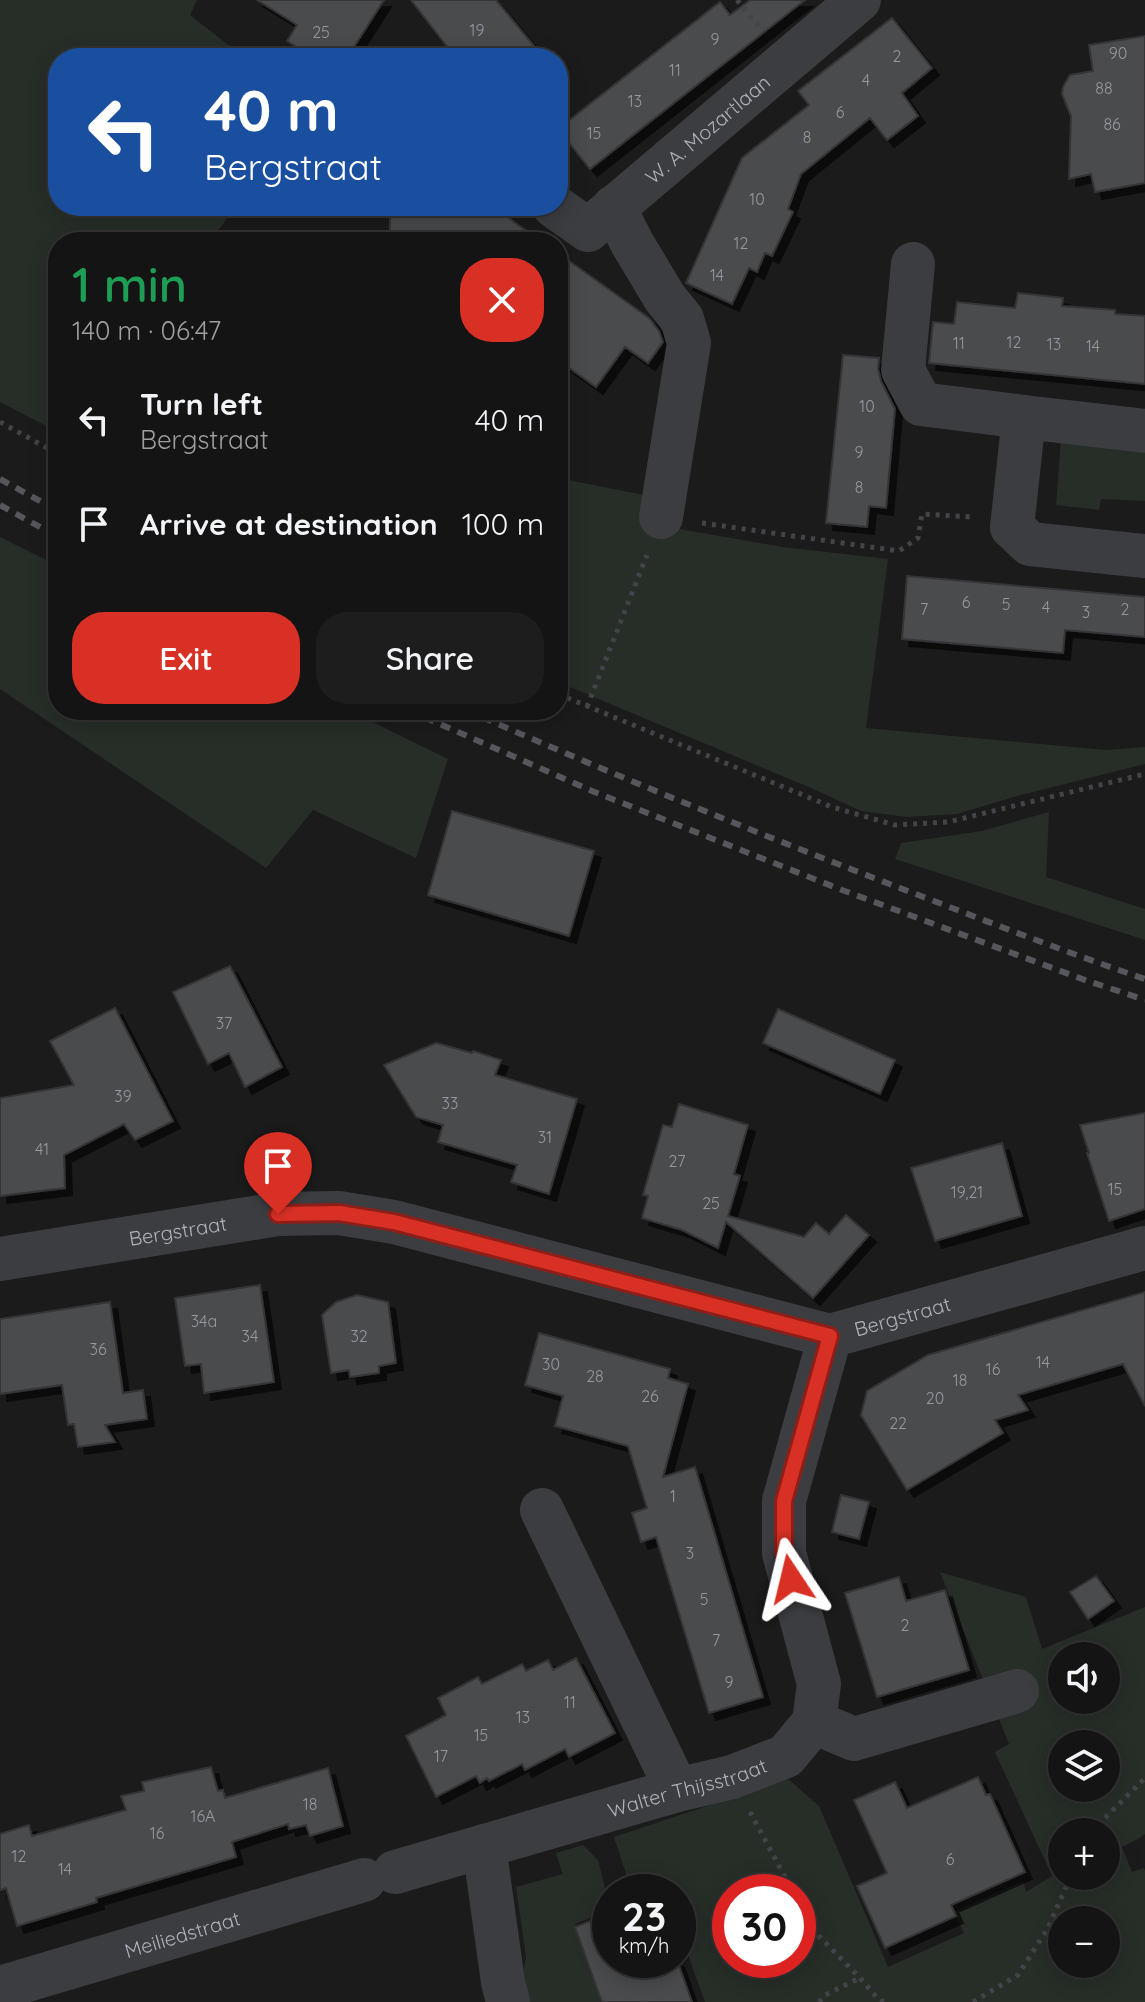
<!DOCTYPE html>
<meta charset="utf-8">
<style>
body{margin:0;font-family:Quicksand,sans-serif;background:#1d1d1e;color:#f1f3f6;height:100vh;display:flex;flex-direction:column;font-size:30px;white-space:nowrap}
*{box-sizing:border-box;margin:0}
p{font-size:26px;color:#9d9ea0}
.icon{flex:none;width:44px;height:44px;fill:none;stroke:currentColor;stroke-width:2;stroke-linecap:round;stroke-linejoin:round}
.map{position:relative;flex:1;overflow:hidden}
.side{position:absolute;left:48px;top:232px;width:520px;height:488px;display:flex;flex-direction:column;background:#141415;border-radius:32px;box-shadow:0 4px 20px #0003,0 0 0 2px #333334}
.side>*{flex:none}
.top-card{position:absolute;left:48px;top:48px;width:520px;height:168px;border-radius:32px;box-shadow:0 4px 20px #0003,0 0 0 2px #333334;background:#1a4fa0;color:#fff;overflow:hidden}
.tools{position:absolute;left:1048px;top:1642px;display:grid;gap:16px}
.tools a{display:grid;place-items:center;width:72px;height:72px;border-radius:50%;background:#141415;box-shadow:0 4px 20px #0003,0 0 0 2px #333334;font-size:40px}
.speed{position:absolute;left:592px;top:1874px;display:flex;gap:16px;font-size:40px;font-weight:700;text-align:center}
.speed>*{display:grid;place-content:center;width:104px;height:104px;border-radius:50%;background:#141415;box-shadow:0 4px 20px #0003,0 0 0 2px #333334;line-height:1}
.speed small{font-size:20px;font-weight:400}
.speed .limit{border:12px solid #d22;background:#fff;color:#111}
.pin{position:absolute;display:grid;place-items:center;width:68px;height:68px;color:#fff;margin:-82px -34px;border-radius:50% 50% 50% 0;rotate:-45deg;box-shadow:0 0 8px #0007}
.pin .icon{rotate:45deg}
.me{position:absolute;width:88px;margin:-44px;rotate:350deg;stroke-linejoin:round;filter:drop-shadow(0 0 6px #0008)}
.turn{display:flex;align-items:center;gap:28px;height:168px;padding:0 24px;font-size:36px}
.turn .icon{width:104px;height:104px;stroke-width:2.5}
.turn b{display:block;font-size:56px;line-height:68px}
.round{display:grid;place-items:center;flex:none;width:84px;height:84px;border-radius:32px;background:#1d1d1e}
.overview{display:flex;align-items:center;justify-content:space-between;height:136px;padding:0 24px}
h1{font-size:48px;font-weight:600;line-height:60px;color:#1e9e55}
.cta{display:flex;gap:16px;margin-top:auto;padding:16px 24px}
.cta a{flex:1;height:92px;border-radius:32px;background:#d93025;color:#fff;font-size:32px;font-weight:600;line-height:92px;text-align:center}
.cta a+a{background:#1d1d1e;color:#f1f3f6}
ul{padding:0;list-style:none}
li{display:flex;align-items:center;gap:24px;height:104px;padding:0 24px}
li div{flex:1}
li b{display:block;font-size:30px}
li em{font-style:normal}
.map>svg:first-child{display:block}
.green{fill:#272e28;fill-rule:evenodd}
.building{fill:#4a4b4e;stroke:#353538;stroke-width:2;filter:url(#shadow)}
.lines{fill:none;stroke-linecap:round;stroke-linejoin:round}
.path{stroke:#424448;stroke-width:5;stroke-dasharray:4 6;stroke-linecap:butt}
.minor{stroke:#3c3d41;stroke-width:44}
.rail{stroke:#55575c;stroke-width:6;stroke-dasharray:10 8;stroke-linecap:butt}
.route-casing{stroke:#8d1f18;stroke-width:20}
.route{stroke:#d93025;stroke-width:14}
.labels{text-anchor:middle;dominant-baseline:central;stroke-width:6;stroke-linejoin:round;paint-order:stroke}
.number-label{font-size:16px;fill:#96989f}
.street-label{font-size:20px;fill:#afb2ba;stroke:#161617}
</style>
<div class="map">
<svg width="1145" height="2002" viewBox="0 0 1145 2002">
<defs>
<filter id="shadow"><feDropShadow dx="7" dy="7" stdDeviation="0" flood-color="#0009"/></filter>
</defs>
<rect width="100%" height="100%" fill="#1b1b1c"/>
<path class="green" d="M0 0H197L190 15 245 58H58V206H236L210 242H58V432L0 402Z
M1061 440 1145 448V501L1101 499 1099 510 1056 505Z
M558 478 649 496 645 523 783 547 888 559 866 728 1105 750 1145 747V764L1017 796 957 814 907 817 861 811 811 788 558 682Z
M0 537 58 566V710H348L448 759 416 858 313 810 266 868 0 689Z
M1049 812 1046 877 1145 909V940L895 859 901 843 982 831Z
M940 1572 1026 1597 1042 1649 1145 1607V1834L1138 1839 1122 1847 1132 1872 1144 1868 1145 1871V2002H705L678 1927V1892H632L614 1837 788 1779 819 1806 888 1967 964 1933 954 1912 1023 1881 1026 1892 1052 1876 995 1752 1009 1744ZM1062 1656H1106V1700H1062ZM1062 1744H1106V1788H1062ZM1062 1832H1106V1876H1062ZM730 1892H798V1960H730ZM1062 1920H1106V1964H1062Z
M583 1845 598 1860 610 1908V1910L575 1924 604 2002H523L520 1989 526 1957 516 1887 563 1874 556 1853Z"/>
<path class="building" d="M257 0H384L347 58H314L287 41 297 25Z
M411 0H496L544 58H456Z
M750 0H805L590 169 558 129 720 2 730 15Z
M892 18 932 68 902 93 918 116 887 140 870 118 801 174 788 209 793 212 772 256 765 253 757 272 749 268 732 304 686 283 742 158 809 105 798 91Z
M1145 36V183L1095 192 1091 174 1069 179 1071 116 1062 94 1063 87 1070 75 1093 71 1089 45Z
M391 206H492L542 242H389Z
M558 253 649 318 659 331 663 342 648 363 625 347 596 387 558 360Z
M1018 293 1063 298 1062 306 1115 310V314L1145 316V384L929 363 933 322 954 324 957 302 1015 308Z
M843 355 879 358 878 369 881 381 895 409 886 508 869 506 867 527 826 523Z
M907 576 1145 597V637L1065 630 1063 653 902 639Z
M452 811 594 851 569 936 428 895Z
M230 966 282 1067 245 1087 229 1053 208 1064 173 992Z
M115 1008 173 1121 135 1140 124 1124 64 1155 65 1188 0 1196V1098L74 1085 50 1041Z
M778 1009 895 1060 880 1094 763 1043Z
M436 1043 472 1053 473 1051 501 1060 495 1075 577 1099 549 1194 511 1182 517 1165 438 1142 443 1125 416 1117 384 1065Z
M679 1104 748 1125 734 1174 740 1176 728 1216 804 1237 816 1223 829 1234 846 1215 869 1235 813 1298 726 1222 718 1248 682 1230 642 1218 648 1196 643 1195 663 1125 672 1127Z
M1145 1113V1209L1109 1221 1087 1153H1089L1080 1125Z
M1002 1143 1022 1216 935 1241 911 1168Z
M260 1285 274 1382 204 1393 201 1364 185 1366 175 1298Z
M1145 1292V1406L1123 1364 1018 1395 1028 1410 995 1420 1003 1433 907 1490 861 1415 867 1391 928 1355Z
M357 1295 388 1302 396 1363 379 1366V1373L350 1377 349 1370 331 1373 322 1315 336 1302Z
M110 1302 123 1393 143 1390 147 1419 105 1425 115 1442 78 1447 74 1424 68 1425 62 1385 0 1394V1319Z
M539 1333 670 1369 668 1378 688 1384 663 1477 695 1467 763 1697 709 1713 656 1537 641 1542 632 1513 647 1508 628 1446 555 1426 563 1396 525 1385Z
M841 1495 869 1502 859 1539 832 1532Z
M1096 1576 1114 1601 1088 1619 1070 1592Z
M899 1577 906 1601 945 1590 969 1670 877 1697 845 1593Z
M576 1658 615 1733 569 1757 565 1749 525 1770 522 1764 489 1781 487 1778 480 1783 476 1776 436 1797 406 1736 446 1715 438 1698 478 1677 482 1684 522 1664 526 1671 548 1660 553 1670Z
M211 1767 218 1791 223 1790 225 1798 328 1768 343 1826 310 1836 306 1825 289 1829 288 1824 232 1842 236 1857 96 1898 97 1902 17 1926 6 1888 0 1890V1834L29 1825 32 1836 126 1810 121 1796 144 1791 142 1782Z
M978 1777 986 1795 990 1794 1025 1872 951 1905 956 1916 885 1948 857 1886 887 1873 854 1800 895 1782 907 1808Z
M610 1913V1960H677L692 2002H602L575 1927Z"/>
<g class="lines">
<path class="path" d="M737 0 762 30
M0 422 58 454
M702 523 899 551 918 538 922 514 973 517
M558 694 832 807 895 825 948 822 1145 774
M587 707 647 555
M750 1812 793 1892
M1091 1832 1145 1778
M798 1901 815 1932 860 1978 879 2000 884 2002
M819 2002 825 1995 860 1978
M973 2002 1018 1975 1048 1928 1071 1876"/>
<g class="minor">
<path id="s1" d="M554 206 588 230 859 0"/>
<path d="M614 207 632 243 665 298 682 319 689 343 661 517"/>
<path d="M913 264 903 370 921 404 1024 417"/>
<path d="M1145 431 1024 417 1012 527 1030 544 1145 556"/>
<path id="s2" d="M0 1259 278 1214 339 1213 394 1222 830 1336 1145 1248"/>
<path d="M542 1510 677 1790"/>
<path d="M814 1722 854 1739 1017 1691"/>
<path d="M484 1846 503 1982 508 2002"/>
<path id="s3" d="M395 1872 677 1790 732 1777 786 1756 814 1722 819 1684 784 1553V1501L830 1336"/>
<path id="s4" d="M0 1988 364 1880"/>
</g>
<path class="rail" d="M0 479 58 511
M0 505 58 537
M408 710 592 791 842 890 1085 980 1145 1000
M466 710C620 778 776 841 934 901 1004 928 1074 955 1145 979"/>
</g>
<g class="lines">
<defs>
<path id="route" d="M278 1214 339 1213 394 1222 830 1336 784 1501V1553L791 1579"/>
</defs>
<use href="#route" class="route-casing"/>
<use href="#route" class="route"/>
</g>
<g class="labels">
<g class="number-label">
<text x="477" y="30">19</text>
<text x="321" y="32">25</text>
<text x="715" y="39">9</text>
<text x="1118" y="53">90</text>
<text x="897" y="56">2</text>
<text x="675" y="70">11</text>
<text x="866" y="80">4</text>
<text x="1104" y="88">88</text>
<text x="635" y="101">13</text>
<text x="840" y="112">6</text>
<text x="1112" y="124">86</text>
<text x="594" y="133">15</text>
<text x="807" y="137">8</text>
<text x="757" y="199">10</text>
<text x="741" y="243">12</text>
<text x="717" y="275">14</text>
<text x="1014" y="342">12</text>
<text x="959" y="343">11</text>
<text x="1054" y="344">13</text>
<text x="1093" y="346">14</text>
<text x="867" y="406">10</text>
<text x="859" y="452">9</text>
<text x="859" y="487">8</text>
<text x="966" y="602">6</text>
<text x="1006" y="604">5</text>
<text x="1046" y="607">4</text>
<text x="924" y="609">7</text>
<text x="1125" y="609">2</text>
<text x="1086" y="612">3</text>
<text x="224" y="1023">37</text>
<text x="123" y="1096">39</text>
<text x="450" y="1103">33</text>
<text x="545" y="1137">31</text>
<text x="42" y="1149">41</text>
<text x="677" y="1161">27</text>
<text x="1115" y="1189">15</text>
<text x="967" y="1192">19,21</text>
<text x="711" y="1203">25</text>
<text x="204" y="1321">34a</text>
<text x="250" y="1336">34</text>
<text x="359" y="1336">32</text>
<text x="98" y="1349">36</text>
<text x="1043" y="1362">14</text>
<text x="551" y="1364">30</text>
<text x="993" y="1369">16</text>
<text x="595" y="1376">28</text>
<text x="960" y="1380">18</text>
<text x="650" y="1396">26</text>
<text x="935" y="1398">20</text>
<text x="898" y="1423">22</text>
<text x="673" y="1496">1</text>
<text x="690" y="1553">3</text>
<text x="704" y="1599">5</text>
<text x="905" y="1625">2</text>
<text x="716" y="1640">7</text>
<text x="729" y="1682">9</text>
<text x="570" y="1702">11</text>
<text x="523" y="1717">13</text>
<text x="481" y="1735">15</text>
<text x="441" y="1756">17</text>
<text x="310" y="1804">18</text>
<text x="203" y="1816">16A</text>
<text x="157" y="1833">16</text>
<text x="19" y="1856">12</text>
<text x="950" y="1859">6</text>
<text x="65" y="1869">14</text>
</g>
<g class="street-label">
<text stroke="none"><textPath href="#s1" startOffset="198">W. A. Mozartlaan</textPath></text>
<text stroke="none"><textPath href="#s2" startOffset="180">Bergstraat</textPath></text>
<text stroke="none"><textPath href="#s2" startOffset="924">Bergstraat</textPath></text>
<text stroke="none"><textPath href="#s3" startOffset="304">Walter Thijsstraat</textPath></text>
<text stroke="none"><textPath href="#s4" startOffset="190">Meiliedstraat</textPath></text>
</g>
</g>
</svg>
<div class="tools">
<a><svg class="icon" aria-label="sound" viewBox="0 0 24 24"><path d="M4 9h4l5-4v14l-5-4H4zM17 9q2 3 0 6"/></svg></a>
<a><svg class="icon" aria-label="layers" viewBox="0 0 24 24"><path d="M12 4l9 5-9 5-9-5zM3 14l9 5 9-5"/></svg></a>
<a>+</a>
<a>−</a>
</div>
<div class="speed"><div>23<small>km/h</small></div><div class="limit">30</div></div>
<div class="pin" style="left:278px;top:1214px;background:#d93025"><svg class="icon" aria-label="arrive" viewBox="0 0 24 24"><path d="M6 21V4h12l-3 4 3 4H6"/></svg></div>
<svg class="me" style="left:791px;top:1579px" viewBox="-20 -20 40 40"><path d="M0-17L14 15 0 8-14 15z" fill="#d93025" stroke="#fff" stroke-width="4"/></svg>
<div class="top-card">
<div class="turn"><svg class="icon" aria-label="left" viewBox="0 0 24 24"><path d="M17 20v-9H6M10 6l-5 5 5 5"/></svg><div><b>40 m</b>Bergstraat</div></div>
</div>
<section class="side">
<div class="overview"><div><h1>1 min</h1><p>140 m · 06:47</p></div><a class="round" style="background:#d93025;color:#fff"><svg class="icon" aria-label="close" viewBox="0 0 24 24"><path d="M6 6l12 12M18 6L6 18"/></svg></a></div>
<ul>
<li><svg class="icon" aria-label="left" viewBox="0 0 24 24"><path d="M17 20v-9H6M10 6l-5 5 5 5"/></svg><div><b>Turn left</b><p>Bergstraat</p></div><em>40 m</em></li>
<li><svg class="icon" aria-label="arrive" viewBox="0 0 24 24"><path d="M6 21V4h12l-3 4 3 4H6"/></svg><div><b>Arrive at destination</b></div><em>100 m</em></li>
</ul>
<div class="cta"><a>Exit</a><a>Share</a></div>
</section>
</div>
